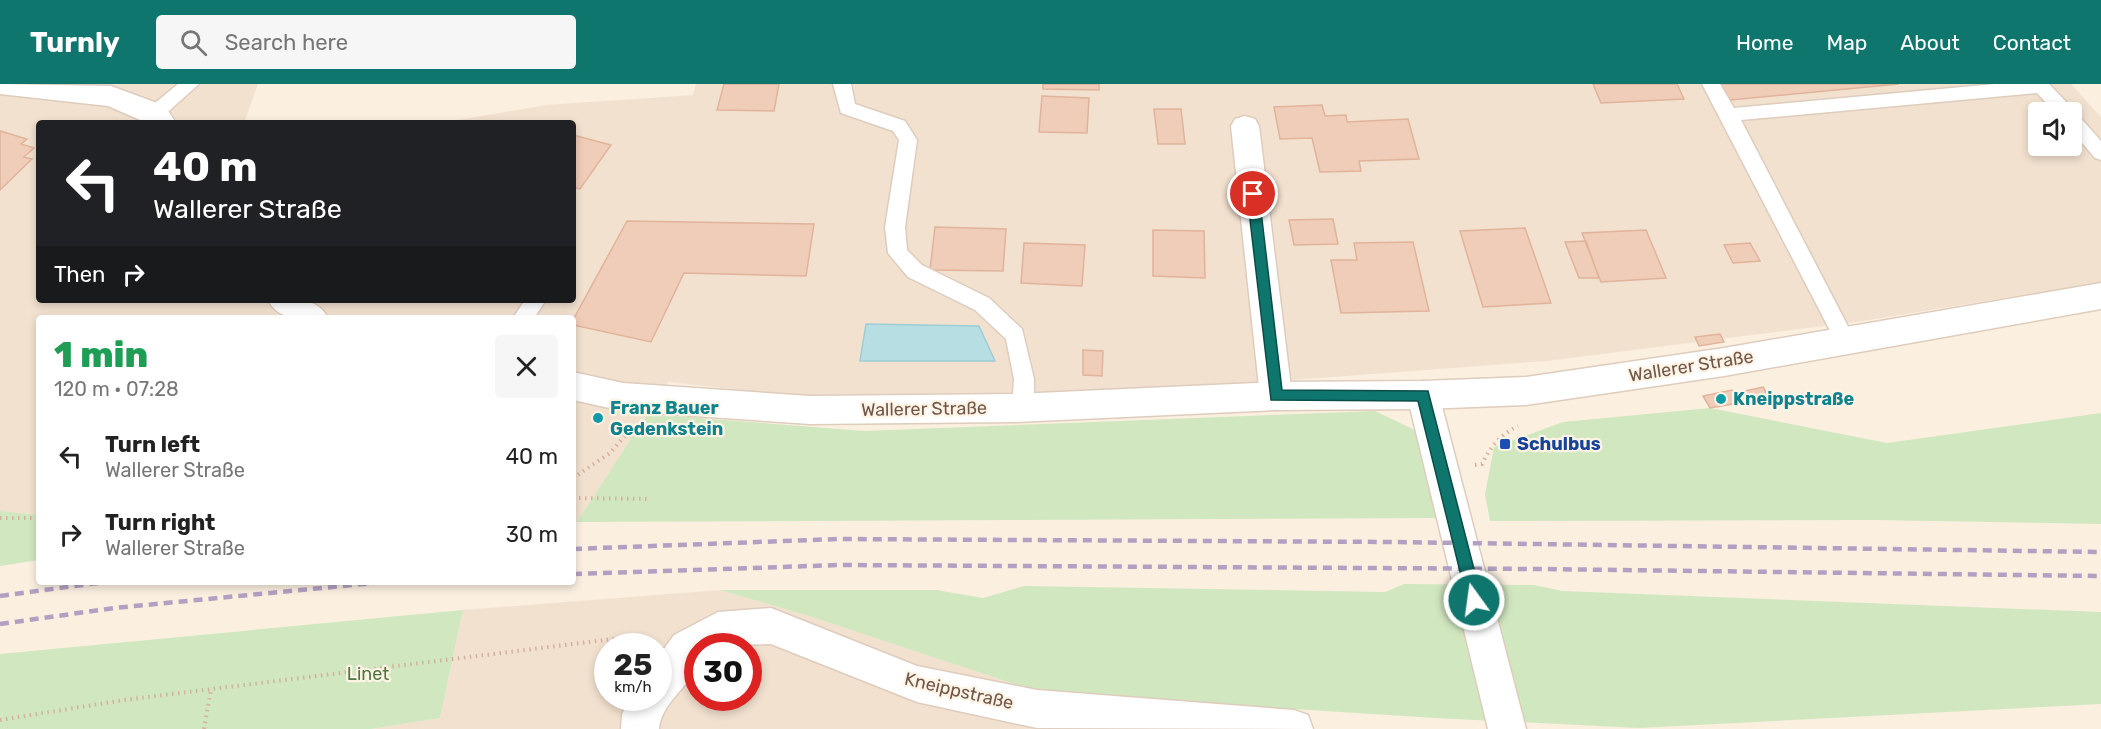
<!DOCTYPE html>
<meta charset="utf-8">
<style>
body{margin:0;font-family:Rubik,sans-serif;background:#f6f6f6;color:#222;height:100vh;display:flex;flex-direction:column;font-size:22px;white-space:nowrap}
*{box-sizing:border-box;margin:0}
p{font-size:20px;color:#767676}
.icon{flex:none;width:33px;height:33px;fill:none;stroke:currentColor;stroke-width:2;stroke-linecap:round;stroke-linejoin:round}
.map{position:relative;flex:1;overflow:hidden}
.drawer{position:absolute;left:36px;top:231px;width:540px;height:270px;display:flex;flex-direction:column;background:#fff;border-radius:6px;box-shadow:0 3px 9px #0003}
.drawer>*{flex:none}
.banner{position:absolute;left:36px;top:36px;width:540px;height:183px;border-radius:6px;box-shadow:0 3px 9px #0003;background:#202124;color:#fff;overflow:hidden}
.buttons{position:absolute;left:2028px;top:18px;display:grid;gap:12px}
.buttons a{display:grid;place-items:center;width:54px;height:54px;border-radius:6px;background:#fff;box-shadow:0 3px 9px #0003;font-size:30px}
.speed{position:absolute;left:594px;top:549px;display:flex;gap:12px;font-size:30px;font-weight:700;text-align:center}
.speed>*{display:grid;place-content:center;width:78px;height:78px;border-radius:50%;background:#fff;box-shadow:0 3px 9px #0003;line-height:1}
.speed small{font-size:15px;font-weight:400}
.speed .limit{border:9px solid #d22;background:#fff;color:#111}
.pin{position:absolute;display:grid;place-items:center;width:51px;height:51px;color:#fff;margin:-26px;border:3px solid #fff;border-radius:50%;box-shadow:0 2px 6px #0007}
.me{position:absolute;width:66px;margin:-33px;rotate:346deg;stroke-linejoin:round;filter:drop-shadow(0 0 4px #0008)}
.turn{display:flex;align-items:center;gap:21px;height:126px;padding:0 18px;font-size:27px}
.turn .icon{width:78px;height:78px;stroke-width:2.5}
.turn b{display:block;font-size:42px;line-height:51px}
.then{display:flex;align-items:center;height:57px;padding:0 18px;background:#0003;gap:12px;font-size:22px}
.round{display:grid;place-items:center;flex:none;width:63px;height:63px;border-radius:6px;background:#f6f6f6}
.overview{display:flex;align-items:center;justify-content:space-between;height:102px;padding:0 18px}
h1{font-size:36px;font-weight:800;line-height:45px;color:#1e9e55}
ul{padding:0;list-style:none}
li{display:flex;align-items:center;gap:18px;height:78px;padding:0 18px}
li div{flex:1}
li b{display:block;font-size:22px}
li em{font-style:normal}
header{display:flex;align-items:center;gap:36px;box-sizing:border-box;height:84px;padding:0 30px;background:#0f766e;color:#fff}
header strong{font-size:28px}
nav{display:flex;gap:33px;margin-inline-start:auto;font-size:21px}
.search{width:420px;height:54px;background:#f6f6f6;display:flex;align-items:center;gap:15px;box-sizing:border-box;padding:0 21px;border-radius:6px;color:#767676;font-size:22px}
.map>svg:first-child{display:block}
.residential{fill:#f2e1cf;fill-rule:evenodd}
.green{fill:#d1e7c0}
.water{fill:#b6dee3;stroke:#9dcdd5;stroke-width:1.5}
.building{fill:#efcdb9;stroke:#e1b39a;stroke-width:1.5}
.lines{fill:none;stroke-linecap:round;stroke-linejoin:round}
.service-casing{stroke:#deccbd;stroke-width:3}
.minor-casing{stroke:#deccbd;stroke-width:3}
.tertiary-casing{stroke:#deccbd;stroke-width:3}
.path{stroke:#d4b19d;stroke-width:4;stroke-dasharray:1.5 4.5;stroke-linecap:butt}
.service{fill:#fff;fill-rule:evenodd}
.minor{fill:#fff;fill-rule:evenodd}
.tertiary{fill:#fff;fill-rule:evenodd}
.rail{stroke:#b2a0c3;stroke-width:4.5;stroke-dasharray:9 6;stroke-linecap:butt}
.route{fill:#0f766e;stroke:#0a4d48;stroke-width:1.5}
.culture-dot{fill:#0f9aa8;stroke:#fef4e6;stroke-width:2}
.transit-dot{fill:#1a4fb4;stroke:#fef4e6;stroke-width:2}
.labels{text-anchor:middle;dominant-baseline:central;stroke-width:4.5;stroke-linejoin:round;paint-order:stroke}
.street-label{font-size:18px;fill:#715649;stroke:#fef4e6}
.culture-label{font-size:18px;font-weight:bold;fill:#0d838f;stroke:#fef4e6;text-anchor:start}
.transit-label{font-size:18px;font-weight:bold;fill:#164399;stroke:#fef4e6;text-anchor:start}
.park-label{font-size:18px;fill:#527642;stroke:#fef4e6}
</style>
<header>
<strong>Turnly</strong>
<div class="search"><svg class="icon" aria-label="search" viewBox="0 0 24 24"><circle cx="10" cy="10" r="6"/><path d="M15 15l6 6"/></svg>Search here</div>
<nav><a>Home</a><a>Map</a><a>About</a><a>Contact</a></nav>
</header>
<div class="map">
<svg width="2101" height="645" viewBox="0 0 2101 645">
<rect width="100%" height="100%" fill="#fbf0e0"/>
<path class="residential" d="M0 0H258L244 39H39V216H573V39H440L546 21 693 11 696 0H2071L2101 33V198L1863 237 1547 277 1186 304 833 316 668 298 577 438H573V234H39V431L0 427ZM2038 28H2072V62H2038Z
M720 506 812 533 1041 609 1033 645H371L440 634 463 526ZM608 562H658V614H608ZM698 562H748V614H698Z"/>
<path class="green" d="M1710 324 1887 359 2101 329V440L1873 436 1490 437 1485 410 1494 363 1563 338Z
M1375 327 1423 350 1444 434 577 438 647 330 865 347Z
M0 427 39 431V476L0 482Z
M1404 500 1534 501 1563 507 2101 528V620L1639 644 1435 634 1041 609 812 533 720 506H937L983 514 1024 502 1385 508Z
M463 526 440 634 371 645H0V570Z"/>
<path class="water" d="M866 240 979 242 995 277H860Z"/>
<path class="building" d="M724 0H779L774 27 717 26Z
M1043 0H1099V6L1043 5Z
M1593 0H1677L1684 15 1601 19Z
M1720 0H1899L1730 16Z
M1042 12 1089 14 1087 49 1039 48Z
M1322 21 1325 32 1346 31 1347 38 1408 35 1419 75 1359 77 1361 87 1320 88 1312 54 1280 55 1274 23Z
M1154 25H1181L1185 60H1158Z
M0 47 27 55 21 60 34 64 24 73 32 75 0 106Z
M573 51 611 61 580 105 573 103Z
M1333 135 1338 160 1294 161 1289 136Z
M627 137 814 140 806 192 684 189 651 258 573 241V236Z
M935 143 1006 145 1003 187 930 186Z
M1525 144 1551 219 1483 223 1460 147Z
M1153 146 1204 147 1205 194 1153 192Z
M1646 146 1666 194 1601 198 1582 149Z
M1586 157 1599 194H1579L1565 158Z
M1413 158 1429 227 1341 229 1331 176H1357L1354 159Z
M1024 159 1085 161 1082 202 1021 199Z
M1750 159 1760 177 1733 179 1724 161Z
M1720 250 1724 258 1699 262 1695 253Z
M1083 266 1103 267 1102 292 1083 291Z
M1763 303 1769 313 1745 317 1740 308Z
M1732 306 1739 319 1710 324 1703 312Z"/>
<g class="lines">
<defs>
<path id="service" d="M178 0H199L161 34 155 35 149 34 146 29 149 24Z
M833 0H851L855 20 905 37 917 56 905 143 907 166 922 181 989 214 1022 245 1034 295V324L1030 330 1023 333 1016 330 1012 324 1014 295 1006 255 975 226 908 193 888 169 885 143 899 56 893 47 841 29Z
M1702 0H1720L1734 24 1995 0H2049L2071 23 2073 30 2078 31 2101 57V76L2095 74 2072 47V28H2055L2037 9 1741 36 1855 256 1852 262 1845 264 1838 262Z
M525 216H546L534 234H513Z"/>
<path id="minor" d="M1245 32 1255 35 1259 42 1292 312 1288 322 1276 326 1264 322 1260 312 1231 42 1235 35Z
M1423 297 1435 301 1439 311 1526 645H1488L1407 311 1411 301Z
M771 524 917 582 1037 606 1294 626 1308 631 1313 645 1037 644 917 618 771 560 698 562C698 568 699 576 697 581 688 605 661 619 659 645H621L622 630 630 614H658V573L674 551 718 528Z"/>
<path id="tertiary" d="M0 0 111 2 165 22 176 39H147L108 22 0 10Z
M2101 199V225L1724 292 1526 321 1423 325 1276 326 1015 338 810 340 623 327 573 316V288L623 299 810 312 1015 310 1276 298 1423 297 1526 293 1724 264Z
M268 216C291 216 316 211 328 234 305 234 280 239 268 216Z"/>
</defs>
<use href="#service" class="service-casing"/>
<use href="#minor" class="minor-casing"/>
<use href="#tertiary" class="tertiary-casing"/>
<path class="path" d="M1475 381 1482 380C1491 362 1500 351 1518 342
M573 394 610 369 629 347
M573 414 651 415
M0 434H39
M0 636 124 616 621 554 648 556
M204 645 211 605"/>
<use href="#service" class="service"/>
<use href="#minor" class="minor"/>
<use href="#tertiary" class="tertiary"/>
<path class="rail" d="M573 465 838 455 1392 458 2101 468
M573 490 840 481 1538 485 2101 492
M0 512 105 498
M0 540 114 524 384 498"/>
</g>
<path class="route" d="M1253 105 1259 110 1282 306 1428 307 1482 516 1480 521 1474 523 1469 521 1467 516 1418 317 1271 316 1247 110Z"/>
<g class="culture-dot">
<circle cx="1721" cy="315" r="6"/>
<circle cx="598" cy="334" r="6"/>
</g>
<rect class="transit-dot" x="1499" y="354" width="12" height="12" rx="3"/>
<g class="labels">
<g class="street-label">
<text transform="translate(1691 282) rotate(-9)">Wallerer Straße</text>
<text transform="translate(924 325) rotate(-1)">Wallerer Straße</text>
<text transform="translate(959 607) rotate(13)">Kneippstraße</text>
</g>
<g class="culture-label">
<text x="1733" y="315">Kneippstraße</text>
<text x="610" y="324">Franz Bauer<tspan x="610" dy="21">Gedenkstein</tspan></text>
</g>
<g class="transit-label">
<text x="1517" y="360">Schulbus</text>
</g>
<g class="park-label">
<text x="368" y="590">Linet</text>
</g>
</g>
</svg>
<div class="buttons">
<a><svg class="icon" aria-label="sound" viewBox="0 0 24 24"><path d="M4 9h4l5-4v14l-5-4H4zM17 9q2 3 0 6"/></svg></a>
</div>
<div class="speed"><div>25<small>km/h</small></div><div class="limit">30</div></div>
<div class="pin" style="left:1253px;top:110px;background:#d93025"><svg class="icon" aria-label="arrive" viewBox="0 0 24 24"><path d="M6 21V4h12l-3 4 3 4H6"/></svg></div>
<svg class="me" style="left:1474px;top:516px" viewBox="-20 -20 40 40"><circle r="17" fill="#0f766e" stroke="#fff" stroke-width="3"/><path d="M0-11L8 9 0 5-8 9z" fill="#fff"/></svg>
<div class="banner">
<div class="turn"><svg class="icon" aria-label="left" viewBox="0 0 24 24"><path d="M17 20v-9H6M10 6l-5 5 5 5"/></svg><div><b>40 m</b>Wallerer Straße</div></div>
<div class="then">Then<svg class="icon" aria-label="right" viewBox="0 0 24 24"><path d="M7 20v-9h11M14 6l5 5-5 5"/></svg></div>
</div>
<section class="drawer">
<div class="overview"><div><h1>1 min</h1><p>120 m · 07:28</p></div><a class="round"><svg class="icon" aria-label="close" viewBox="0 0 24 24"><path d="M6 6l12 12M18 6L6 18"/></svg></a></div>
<ul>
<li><svg class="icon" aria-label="left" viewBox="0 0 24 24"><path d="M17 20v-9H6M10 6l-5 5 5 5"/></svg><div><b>Turn left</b><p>Wallerer Straße</p></div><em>40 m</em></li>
<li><svg class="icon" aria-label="right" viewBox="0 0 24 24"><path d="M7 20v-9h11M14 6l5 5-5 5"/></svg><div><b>Turn right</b><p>Wallerer Straße</p></div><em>30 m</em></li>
</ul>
</section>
</div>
